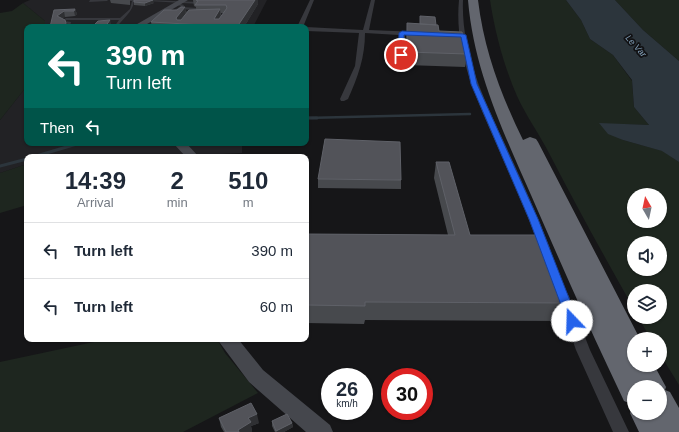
<!DOCTYPE html>
<meta charset="utf-8">
<style>
body{margin:0;font-family:Helvetica,sans-serif;background:#f2f2f3;color:#1f2937;height:100vh;display:flex;flex-direction:column;font-size:15px;white-space:nowrap}
*{box-sizing:border-box;margin:0}
p{font-size:13px;color:#747a83}
.icon{flex:none;width:22px;height:22px;fill:none;stroke:currentColor;stroke-width:2;stroke-linecap:round;stroke-linejoin:round}
.map{position:relative;flex:1;overflow:hidden}
.sheet{position:absolute;left:24px;top:154px;width:285px;height:188px;display:flex;flex-direction:column;background:#fff;border-radius:8px;box-shadow:0 1px 3px #0004}
.sheet>*{flex:none}
.banner{position:absolute;left:24px;top:24px;width:285px;height:122px;border-radius:8px;box-shadow:0 1px 3px #0004;background:#00695c;color:#fff;overflow:hidden}
.needle{width:26px;rotate:351deg}
.tools{position:absolute;left:627px;top:188px;display:grid;gap:8px}
.tools a{display:grid;place-items:center;width:40px;height:40px;border-radius:50%;background:#fff;box-shadow:0 1px 3px #0004;font-size:20px}
.speed{position:absolute;left:321px;top:368px;display:flex;gap:8px;font-size:20px;font-weight:700;text-align:center}
.speed>*{display:grid;place-content:center;width:52px;height:52px;border-radius:50%;background:#fff;box-shadow:0 1px 3px #0004;line-height:1}
.speed small{font-size:10px;font-weight:400}
.speed .limit{border:6px solid #d22;background:#fff;color:#111}
.pin{position:absolute;display:grid;place-items:center;width:34px;height:34px;color:#fff;margin:-17px;border:2px solid #fff;border-radius:50%;box-shadow:0 1px 4px #0007}
.me{position:absolute;width:44px;margin:-22px;rotate:339deg;stroke-linejoin:round;filter:drop-shadow(0 0 3px #0008)}
.turn{display:flex;align-items:center;gap:14px;height:84px;padding:0 16px;font-size:18px}
.turn .icon{width:52px;height:52px;stroke-width:2.5}
.turn b{display:block;font-size:28px;line-height:34px}
.then{display:flex;align-items:center;height:38px;padding:0 16px;background:#0003;gap:8px;font-size:15px}
.eta{display:flex;justify-content:space-evenly;align-items:center;height:68px;text-align:center}
.eta b{font-size:24px;font-weight:800;line-height:28px}
ul{padding:0;list-style:none}
li{display:flex;align-items:center;gap:12px;height:56px;padding:0 16px;border-top:1px solid #e0e1e3}
li div{flex:1}
li b{display:block;font-size:15px}
li em{font-style:normal}
.map>svg:first-child{display:block}
.built{fill:#222225}
.green{fill:#1e261f;fill-rule:evenodd}
.water{fill:#2c353c}
.lines{fill:none;stroke-linecap:round;stroke-linejoin:round}
.stream-far1{stroke:#2c353c;stroke-width:2.5}
.stream{stroke:#2c353c;stroke-width:3}
.lane{fill:#37383d;fill-rule:evenodd}
.street{fill:#37383d;fill-rule:evenodd}
.secondary{fill:#45474d;fill-rule:evenodd}
.highway{fill:#63666e;fill-rule:evenodd}
.wall{fill:#47494d;fill-rule:evenodd}
.shaded-wall{fill:#2f3033}
.building{fill:#525359;stroke:#5f6168}
.route{fill:#2563eb;stroke:#184099}
.labels{text-anchor:middle;dominant-baseline:central;stroke-width:3.5;stroke-linejoin:round;paint-order:stroke}
.far-water-label{font-size:9px;font-style:italic;fill:#7f9bb3;stroke:#111113}
</style>
<div class="map">
<svg width="679" height="432" viewBox="0 0 679 432">
<rect width="100%" height="100%" fill="#161618"/>
<path class="built" d="M30 0H267L253 27H45V21L23 3Z
M27 86V143H242V153L160 157H95L57 154 47 157H27V164L0 173V120Z"/>
<path class="green" d="M490 0H566L581 20 590 39 613 55 632 81 634 107 649 125 600 124 623 140 663 151 679 162V385L660 354V339H651L638 317H660V291H634V309C605 258 577 207 550 155 540 135 526 116 517 96 504 66 495 33 490 0ZM634 195H660V221H634ZM634 243H660V269H634Z
M615 0H679V61L643 30Z
M23 3 45 21V27H27V86L0 120V13L12 11Z
M27 164V205L0 213V173Z
M108 339H217L225 353 258 393 183 432H0V362Z"/>
<path class="water" d="M566 0H615L643 30 679 61V162L662 151 623 140 608 134 599 123 649 125 634 107 632 80 613 55 590 39 581 20Z"/>
<g class="lines">
<path class="stream-far1" d="M306 118 470 114"/>
<path class="stream" d="M306 118H317
M33 157 80 143
M0 166 27 159"/>
<path class="lane" d="M90 0H108L107 1 89 2Z
M119 0H141L134 1C133 12 123 18 117 27H114L119 20H67L64 21 71 22 70 27H68V24L60 22 66 18H120L130 9 132 1H120Z
M147 0 200 2 201 3 200 4 148 1Z
M177 3 184 5 183 7 197 8 198 9 195 13 171 14V12L181 6 177 5ZM180 9 195 10 194 11 175 12Z"/>
<path class="street" d="M310 0H314L303 27H297Z
M371 0H375L369 30 419 32 422 34 419 36 405 35 404 65 401 67 398 65 399 35 365 33C365 57 358 77 348 99L344 101H341L340 99 355 66 359 33 306 31V27L363 30Z
M459 0H463C461 51 483 97 504 142 520 177 536 212 550 248L549 251H541L540 248C527 213 511 178 496 143 476 97 454 52 459 0Z
M563 292 567 293 569 296 590 350 629 432H613L576 350 557 296 559 293Z"/>
<path class="secondary" d="M179 0H188L142 27H132Z
M173 143H186L199 157H186Z
M217 339H238L263 370 330 425 333 432H306L249 382Z"/>
<path class="highway" d="M468 0H478C484 50 501 95 523 140L530 137 536 139 538 142 640 339H634V365H654L666 387 665 390 670 392 679 408V432H639L630 413 634 405 624 401 608 367C581 310 556 252 531 195 503 131 474 71 468 0ZM634 387H660V413H634Z"/>
</g>
<path class="wall" d="M110 0H130V5L111 3Z
M193 0H258V4L244 27H152L151 22 185 7 186 14 196 10V7L194 6ZM221 13H224L221 17Z
M134 2 154 3 145 6 134 5Z
M75 9 77 14 75 16 65 17 54 10Z
M420 16 436 25 439 31 467 54 465 67 406 65 407 23 420 24Z
M436 162 470 235 569 303 562 321 365 320 364 324 306 323V234L448 235 434 178Z
M318 179 401 180V189L318 188Z
M219 418 259 423 251 426 252 431 251 432H224L221 427Z
M272 421 292 423 293 427 284 432H275L272 426Z"/>
<path class="shaded-wall" d="M153 0 154 3 145 6V3Z
M255 0H258V4L244 27H237Z
M185 7 186 15 180 24 176 18Z
M75 9 77 14 75 16 74 11Z
M220 9 221 18 216 26 214 19Z
M64 11 65 17 59 22 57 16Z
M110 20 112 27H105Z
M257 414 259 423 251 426 252 431 251 432H238V430L248 418Z
M292 423 293 427 284 432H277L276 431Z"/>
<path class="building" d="M134 0H153L145 3 134 2Z
M196 0H255L237 27H219L220 26 151 22 164 10H177L181 7H185L176 18 177 20H181L189 10 220 9 214 19H219L227 8 226 5H195L198 1Z
M75 9 74 11H64L57 16 65 20 66 23 65 27H50L54 10Z
M420 16 435 17 436 25 420 24Z
M110 20 105 27H92L98 21Z
M407 23 438 25 439 31 462 32 467 54 407 52Z
M325 139 400 142 401 180 318 179Z
M436 162H449L470 235H541L569 303 365 302V306L306 305V234L455 235Z
M251 403 257 414 248 418 251 422 238 430 239 432H226L219 418Z
M287 414 292 423 276 431 272 421Z"/>
<path class="route" d="M402 31 463 34 466 35 477 84 538 219 578 321 576 324 572 325 568 324 567 321 529 219 471 84 461 37 404 35V55L401 56 398 55 399 33Z"/>
<g class="labels">
<g class="far-water-label">
<text transform="translate(636 46) rotate(48)">Le Var</text>
</g>
</g>
</svg>
<div class="tools">
<a><svg class="needle" viewBox="-14 -14 28 28"><path d="M0-13l5 13h-10z" fill="#e53935"/><path d="M0 13l5-13h-10z" fill="#747a83"/></svg></a>
<a><svg class="icon" aria-label="sound" viewBox="0 0 24 24"><path d="M4 9h4l5-4v14l-5-4H4zM17 9q2 3 0 6"/></svg></a>
<a><svg class="icon" aria-label="layers" viewBox="0 0 24 24"><path d="M12 4l9 5-9 5-9-5zM3 14l9 5 9-5"/></svg></a>
<a>+</a>
<a>−</a>
</div>
<div class="speed"><div>26<small>km/h</small></div><div class="limit">30</div></div>
<div class="pin" style="left:401px;top:55px;background:#d93025"><svg class="icon" aria-label="arrive" viewBox="0 0 24 24"><path d="M6 21V4h12l-3 4 3 4H6"/></svg></div>
<svg class="me" style="left:572px;top:321px" viewBox="-20 -20 40 40"><circle r="19" fill="#fff"/><path d="M0-13L10 11 0 6-10 11z" fill="#2563eb"/></svg>
<div class="banner">
<div class="turn"><svg class="icon" aria-label="left" viewBox="0 0 24 24"><path d="M17 20v-9H6M10 6l-5 5 5 5"/></svg><div><b>390 m</b>Turn left</div></div>
<div class="then">Then<svg class="icon" aria-label="left" viewBox="0 0 24 24"><path d="M17 20v-9H6M10 6l-5 5 5 5"/></svg></div>
</div>
<section class="sheet">
<div class="eta">
<div><b>14:39</b><p>Arrival</p></div>
<div><b>2</b><p>min</p></div>
<div><b>510</b><p>m</p></div>
</div>
<ul>
<li><svg class="icon" aria-label="left" viewBox="0 0 24 24"><path d="M17 20v-9H6M10 6l-5 5 5 5"/></svg><div><b>Turn left</b></div><em>390 m</em></li>
<li><svg class="icon" aria-label="left" viewBox="0 0 24 24"><path d="M17 20v-9H6M10 6l-5 5 5 5"/></svg><div><b>Turn left</b></div><em>60 m</em></li>
</ul>
</section>
</div>
